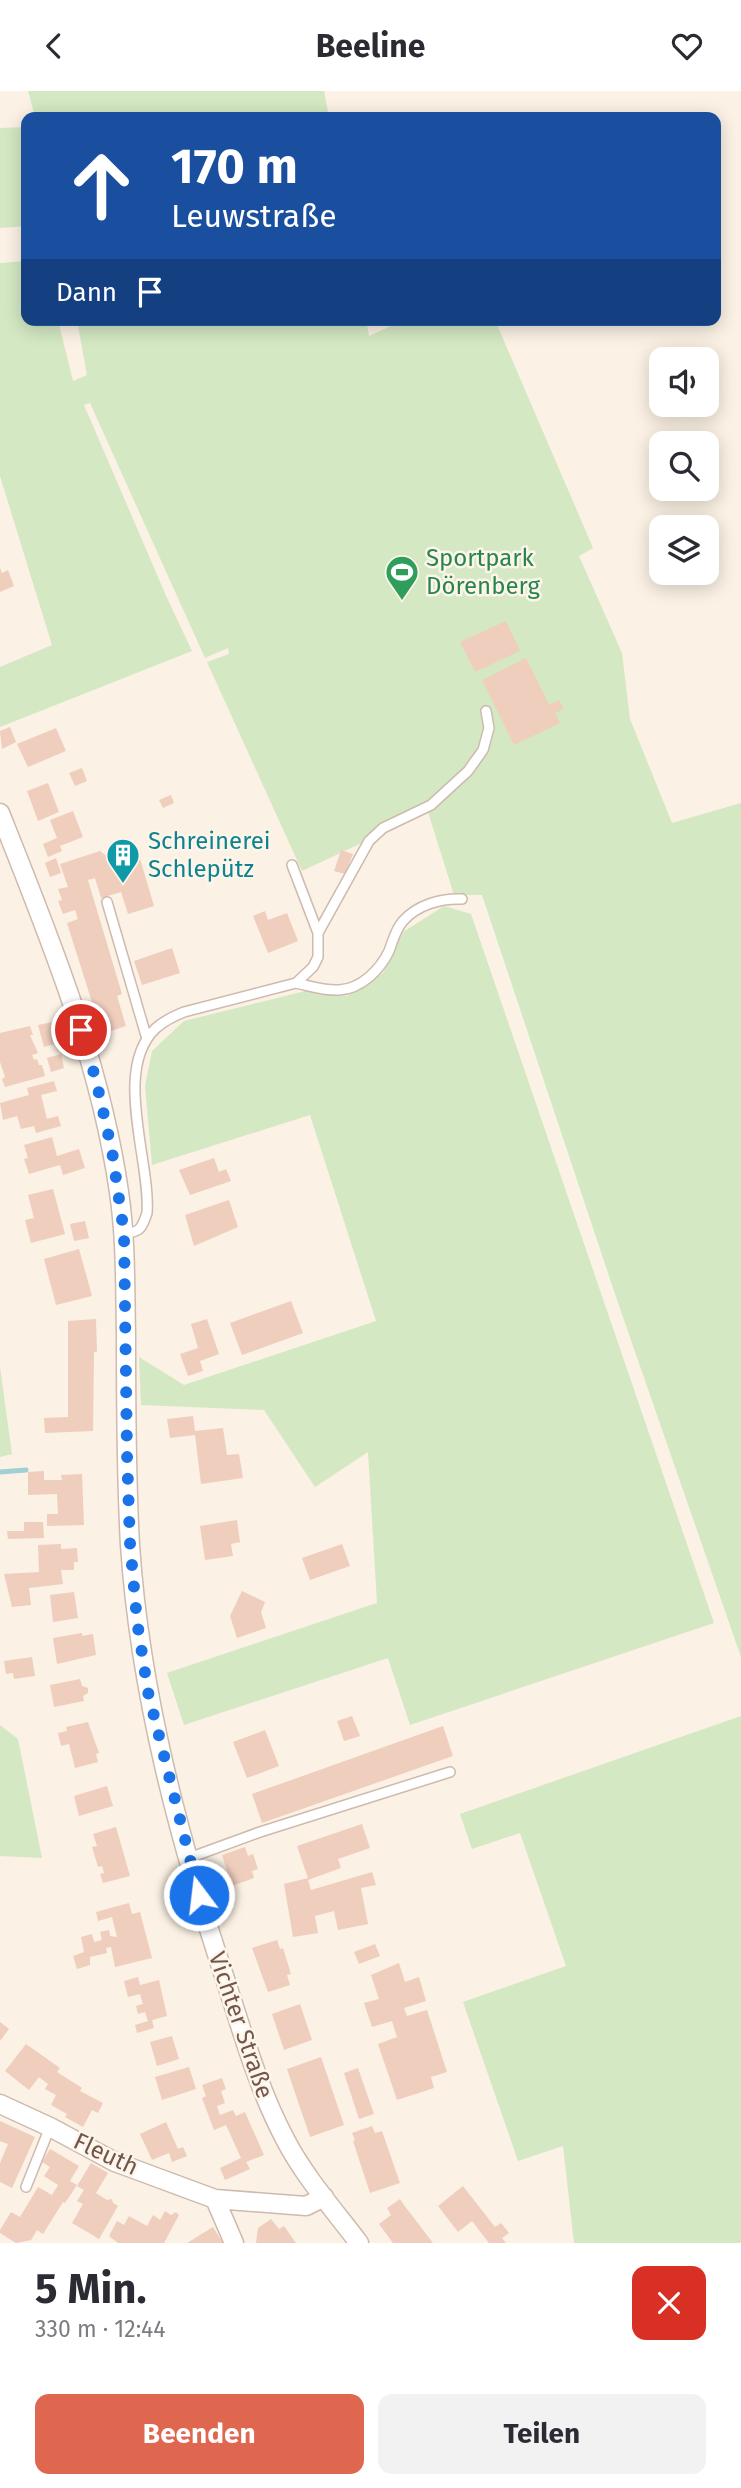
<!DOCTYPE html>
<html lang="de">
<meta charset="utf-8">
<style>
body{margin:0;font-family:"Fira Sans",sans-serif;background:#f2f2f3;color:#2b2b33;height:100vh;display:flex;flex-direction:column;font-size:26px;white-space:nowrap}
*{box-sizing:border-box;margin:0}
p{font-size:23px;color:#7c7c81}
.icon{flex:none;width:38px;height:38px;fill:none;stroke:currentColor;stroke-width:2;stroke-linecap:round;stroke-linejoin:round}
.map{position:relative;height:2152px;overflow:hidden}
.drawer{display:flex;flex-direction:column;background:#fff;flex:1}
.drawer>*{flex:none}
.banner{position:absolute;left:21px;top:21px;width:700px;height:214px;border-radius:14px;box-shadow:0 4px 18px #0003;background:#1a4fa0;color:#fff;overflow:hidden}
.controls{position:absolute;left:649px;top:256px;display:grid;gap:14px}
.controls a{display:grid;place-items:center;width:70px;height:70px;border-radius:14px;background:#fff;box-shadow:0 4px 18px #0003;font-size:35px}
.pin{position:absolute;display:grid;place-items:center;width:60px;height:60px;color:#fff;margin:-30px;border:4px solid #fff;border-radius:50%;box-shadow:0 2px 7px #0007}
.me{position:absolute;width:77px;margin:-38px;rotate:345deg;stroke-linejoin:round;filter:drop-shadow(0 0 5px #0008)}
.turn{display:flex;align-items:center;gap:24px;height:147px;padding:0 35px;font-size:32px}
.turn .icon{width:91px;height:91px;stroke-width:2.5}
.turn b{display:block;font-size:49px;line-height:60px}
.then{display:flex;align-items:center;height:66px;padding:0 35px;background:#0003;gap:14px;font-size:26px}
.round{display:grid;place-items:center;flex:none;width:74px;height:74px;border-radius:14px;background:#f2f2f3}
.overview{display:flex;align-items:center;justify-content:space-between;height:119px;padding:0 35px}
h1{font-size:42px;font-weight:700;line-height:52px}
.cta{display:flex;gap:14px;margin-top:auto;padding:14px 35px}
.cta a{flex:1;height:80px;border-radius:14px;background:#df664f;color:#fff;font-size:28px;font-weight:700;line-height:80px;text-align:center}
.cta a+a{background:#f2f2f3;color:#2b2b33}
header{display:flex;justify-content:space-between;align-items:center;height:91px;padding:0 35px;background:#fff;font-size:32px;font-weight:700}
.map>svg:first-child{display:block}
.green{fill:#d4e8c3}
.lines{fill:none;stroke-linecap:round;stroke-linejoin:round}
.stream{stroke:#a0d0d5;stroke-width:5}
.building{fill:#efcebd}
.lane-casing{stroke:#cebaae;stroke-width:12}
.street-casing{stroke:#cebaae;stroke-width:21}
.lane{stroke:#fff;stroke-width:9}
.street{stroke:#fff;stroke-width:18}
.route{stroke:#1a73e8;stroke-width:12;stroke-dasharray:0 21.6}
.labels{text-anchor:middle;dominant-baseline:central;stroke-width:5;stroke-linejoin:round;paint-order:stroke}
.leisure-label{font-size:24px;fill:#27864d;stroke:#fef5ea;text-anchor:start}
.culture-label{font-size:24px;fill:#0d838f;stroke:#fef5ea;text-anchor:start}
.street-label{font-size:24px;fill:#72564b;stroke:#fef5ea}
</style>
<header><svg class="icon" aria-label="back" viewBox="0 0 24 24"><path d="M15 5l-7 7 7 7"/></svg>Beeline<svg class="icon" aria-label="heart" viewBox="0 0 24 24"><path d="M12 20l-8-8c-3-5 5-10 8-4 3-6 11-1 8 4z"/></svg></header>
<div class="map">
<svg width="741" height="2152" viewBox="0 0 741 2152">
<rect width="100%" height="100%" fill="#fbf1e4"/>
<path class="green" d="M28 0H324L329 26H35Z
M26 36V135L0 137V37Z
M26 170V229H58L73 290 87 284 77 229H366L369 245 404 229H495L593 457 579 465 622 562 630 628 672 732 741 712V1566L615 1203 482 804H454L428 721 302 780 207 571 229 563 228 557 205 567 90 312 84 314 167 507 192 560 0 636V576L52 554 0 385V172Z
M444 815 471 823 714 1532 410 1634 388 1567 184 1634 167 1582 377 1512 368 1361 315 1396 264 1319 141 1314 139 1266 184 1294 376 1230 310 1024 152 1074 145 995 152 960 184 930 305 900 347 905 383 882 403 841Z
M0 1276 12 1363 0 1366Z
M741 1625V2152H574L563 2055 518 2070 463 1911 566 1875 520 1742 472 1758 460 1723Z
M0 1634 18 1648 42 1767 0 1765Z"/>
<g class="lines">
<path class="stream" d="M0 1381 26 1379"/>
</g>
<path class="building" d="M0 477 2 482 8 479 14 495 0 501Z
M506 530 520 560 475 581 460 551Z
M526 567 549 614 559 609 564 618 555 622 560 632 514 654 482 589Z
M10 636 16 651 2 658 0 640Z
M56 637 66 660 28 676 17 653Z
M82 677 87 690 75 695 69 682Z
M48 692 59 721 38 730 27 700Z
M171 704 174 712 163 717 159 709Z
M73 720 83 746 60 755 62 760 48 766 43 753 57 747 50 729Z
M341 759 353 763 345 783 334 780Z
M100 760 105 764 111 762 113 769 138 761 154 815 128 823 121 801 101 807 95 787 88 789 122 903 117 905 126 935 102 943 67 832 78 828 75 819 63 823 58 810 62 809 58 798 68 796 60 773Z
M56 767 61 782 50 786 45 772Z
M265 820 268 829 287 822 298 850 268 862 253 825Z
M172 857 180 882 142 894 134 870Z
M53 931 58 952 44 956 38 934Z
M30 935 33 944H30L38 962 32 964 34 969 37 968 39 974H42L45 985 5 996 2 988 5 986 0 971V942Z
M61 963 64 977 51 981 47 967Z
M54 990 57 1000 41 1004 47 1028 58 1025 61 1035 36 1042 34 1035 21 1038 17 1025 3 1029 0 1012 29 1004 27 997Z
M52 1046 57 1065 79 1058 85 1077 63 1084 60 1074 29 1083 24 1068 28 1067 24 1054Z
M214 1067 219 1081 226 1078 231 1090 190 1104 179 1079Z
M53 1098 65 1143 31 1152 25 1129 34 1127 28 1104Z
M229 1109 238 1136 194 1155 185 1124Z
M85 1130 89 1147 74 1150 70 1133Z
M79 1158 92 1205 56 1214 44 1168Z
M291 1210 303 1242 242 1264 230 1232Z
M96 1228 97 1261H94L93 1340 45 1342 44 1327 68 1326V1230Z
M207 1228 219 1263 200 1270 203 1280 188 1285 180 1263 198 1257 191 1233Z
M193 1325 195 1340 223 1337 227 1364 239 1363 243 1387 201 1393 195 1344 170 1347 167 1328Z
M44 1380V1389H62L61 1384 82 1383 84 1434 47 1435V1423H58L57 1403 28 1404V1381Z
M237 1429 240 1451 231 1453 233 1465 205 1469 200 1435Z
M24 1431H43L44 1447 8 1448 7 1440H24Z
M61 1453V1458L77 1457 78 1471H74V1479H61L63 1493 29 1497 31 1514 12 1516 4 1483 39 1481 38 1454Z
M342 1453 350 1475 310 1489 302 1467Z
M242 1500 265 1511 261 1521 266 1537 237 1547 230 1525Z
M74 1501 78 1527 53 1531 50 1504Z
M82 1542V1545L93 1543 96 1564 57 1573 53 1547Z
M32 1566 35 1585 14 1588 13 1582 6 1583 4 1570Z
M80 1588 82 1595 88 1597V1602L83 1605 84 1610 54 1616 50 1594Z
M352 1625 360 1645 344 1650 337 1630Z
M88 1631 99 1662 96 1663 98 1671 75 1677 69 1653 61 1655 58 1642 67 1640 66 1636Z
M443 1635 453 1665 262 1732 252 1703Z
M265 1639 279 1675 247 1687 233 1651Z
M107 1695 113 1715 79 1725 74 1705Z
M362 1733 370 1757 338 1768 341 1777 308 1789 311 1799 372 1781 376 1794 361 1797 368 1833 338 1839 334 1820 315 1825 318 1842 293 1846 284 1793 308 1787 297 1755Z
M116 1736 130 1785 103 1792 100 1783 104 1782 102 1775 98 1776 92 1756 97 1755 93 1743Z
M245 1756 248 1765 253 1763 258 1778 252 1780 254 1787 232 1795 222 1764Z
M129 1812 132 1823 140 1821 152 1867 115 1876 111 1856 106 1857 107 1862 90 1866V1874L77 1878 73 1865 84 1861 81 1846 92 1843 94 1851 102 1849 100 1841 109 1839 110 1845 117 1846 112 1826 98 1830 96 1821Z
M277 1849 280 1858 283 1857 291 1883 287 1884 290 1894 268 1901 252 1857Z
M375 1853 380 1865 359 1873 354 1861Z
M399 1872 405 1891 419 1886 426 1910 404 1917 407 1925 427 1919 447 1981 431 1986 434 1997 397 2009 378 1953 397 1946 392 1930 372 1936 364 1912 379 1908 371 1884Z
M138 1886 140 1894 159 1889 167 1925 152 1929 154 1937 137 1942 135 1934 148 1930 145 1921 138 1923 136 1915 143 1913 140 1903 128 1906 124 1890Z
M300 1913 312 1949 284 1959 272 1923Z
M0 1931 9 1938 0 1950Z
M172 1945 179 1968 157 1975 150 1951Z
M26 1953 60 1977 57 1981 82 1997 80 2000 103 2012 98 2022 92 2019 83 2036 65 2026 67 2023 51 2014 56 2004 45 1998 48 1993 39 1986 29 1999 5 1980Z
M321 1966 344 2034 310 2046 287 1978Z
M189 1976 196 1998 162 2009 155 1986Z
M358 1977 374 2023 359 2028 344 1982Z
M222 1987 226 1998 221 2000 225 2012 217 2015 220 2024 233 2019 236 2025 245 2021 264 2064 246 2071 250 2078 225 2089 220 2077 241 2067 226 2034 214 2039 202 2007 206 2005 202 1994Z
M0 2030 35 2046 12 2097 0 2091V2072L8 2053 0 2050Z
M166 2031 178 2058 183 2056 187 2065 172 2071 169 2062 152 2069 140 2043Z
M372 2035 375 2042 382 2040 400 2092 370 2102 353 2050 355 2049 352 2042Z
M50 2058 79 2075 70 2090 77 2094 65 2112 63 2111 43 2143 37 2139 31 2149 16 2152 0 2142V2139L11 2121 20 2126 38 2096 52 2104 58 2094 44 2085 50 2076 42 2071Z
M91 2072 108 2082 96 2102 107 2109 112 2108 113 2112 118 2115 99 2148 72 2132 83 2113 77 2110 84 2099 77 2095Z
M463 2095 495 2136 501 2132 509 2142 502 2147 506 2152H489L472 2130 458 2141 438 2115Z
M400 2108 404 2114 433 2152H393L379 2133 391 2124 387 2117Z
M165 2120 171 2124 176 2121 179 2124 164 2152H118L109 2145 117 2130 124 2134 129 2125 147 2135 153 2124 160 2129Z
M271 2128 279 2138 284 2135 296 2152H256L258 2137Z
M213 2136 223 2152H187Z"/>
<g class="lines">
<defs>
<path id="lane" d="M107 811 147 948
M318 842 369 750 383 737 431 714 468 680 483 659 489 637 486 620
M296 892C310 895 325 900 339 899 361 898 380 879 389 860 393 850 395 839 403 830 417 814 441 807 462 808
M124 1142C140 1142 142 1137 147 1122 151 1071 112 978 156 937 164 930 174 925 184 921L296 892 313 876 318 866V842L292 774
M189 1767 260 1741 450 1681
M26 2096 50 2036"/>
<path id="street" d="M0 722C49 845 100 969 119 1101 126 1149 125 1196 126 1244 126 1314 126 1384 130 1454 140 1604 180 1752 227 1894 244 1946 259 1999 285 2048 304 2085 334 2119 359 2152
M0 2013 50 2036 115 2071 215 2108 234 2152
M215 2108 306 2115 324 2106"/>
</defs>
<use href="#lane" class="lane-casing"/>
<use href="#street" class="street-casing"/>
<use href="#lane" class="lane"/>
<use href="#street" class="street"/>
</g>
<g class="lines">
<path class="route" d="M81 939 96 989 112 1060 124 1142 127 1363 130 1452 137 1530 148 1601 199 1804"/>
</g>
<defs>
<symbol id="stadium-pin" viewBox="-11 -11 22 30"><path d="M0 17L-7.5 6A9.5 9.5 0 1 1 7.5 6Z" fill="#2e9e5b" stroke="#fef5ea"/><path d="M0-5a6.5 5 0 1 0 0 10a6.5 5 0 1 0 0-10ZM-3.5-1.8h7v3.6h-7Z" fill="#fff"/></symbol>
<symbol id="building-pin" viewBox="-11 -11 22 30"><path d="M0 17L-7.5 6A9.5 9.5 0 1 1 7.5 6Z" fill="#0f9aa8" stroke="#fef5ea"/><path d="M-4-6H4V6H1V3H-1V6H-4ZM-2.5-4.3h1.7v1.8h-1.7ZM.8-4.3h1.7v1.8H.8ZM-2.5-1h1.7V.8h-1.7ZM.8-1h1.7V.8H.8Z" fill="#fff"/></symbol>
</defs>
<g fill-rule="evenodd">
<use href="#stadium-pin" x="383" y="462" width="38" height="52"/>
<use href="#building-pin" x="104" y="745" width="38" height="52"/>
</g>
<g class="labels">
<g class="leisure-label">
<text x="426" y="467">Sportpark<tspan x="426" dy="28">Dörenberg</tspan></text>
</g>
<g class="culture-label">
<text x="148" y="750">Schreinerei<tspan x="148" dy="28">Schlepütz</tspan></text>
</g>
<g class="street-label">
<text transform="translate(241 1934) rotate(71)">Vichter Straße</text>
<text transform="translate(106 2063) rotate(25)">Fleuth</text>
</g>
</g>
</svg>
<div class="controls">
<a><svg class="icon" aria-label="sound" viewBox="0 0 24 24"><path d="M4 9h4l5-4v14l-5-4H4zM17 9q2 3 0 6"/></svg></a>
<a><svg class="icon" aria-label="search" viewBox="0 0 24 24"><circle cx="10" cy="10" r="6"/><path d="M15 15l6 6"/></svg></a>
<a><svg class="icon" aria-label="layers" viewBox="0 0 24 24"><path d="M12 4l9 5-9 5-9-5zM3 14l9 5 9-5"/></svg></a>
</div>
<div class="pin" style="left:81px;top:939px;background:#d93025"><svg class="icon" aria-label="arrive" viewBox="0 0 24 24"><path d="M6 21V4h12l-3 4 3 4H6"/></svg></div>
<svg class="me" style="left:199px;top:1804px" viewBox="-20 -20 40 40"><circle r="17" fill="#1a73e8" stroke="#fff" stroke-width="3"/><path d="M0-11L8 9 0 5-8 9z" fill="#fff"/></svg>
<div class="banner">
<div class="turn"><svg class="icon" aria-label="ahead" viewBox="0 0 24 24"><path d="M12 20V5M6 11l6-6 6 6"/></svg><div><b>170 m</b>Leuwstraße</div></div>
<div class="then">Dann<svg class="icon" aria-label="arrive" viewBox="0 0 24 24"><path d="M6 21V4h12l-3 4 3 4H6"/></svg></div>
</div>
</div>
<section class="drawer">
<div class="overview"><div><h1>5 Min.</h1><p>330 m · 12:44</p></div><a class="round" style="background:#d93025;color:#fff"><svg class="icon" aria-label="close" viewBox="0 0 24 24"><path d="M6 6l12 12M18 6L6 18"/></svg></a></div>
<div class="cta"><a>Beenden</a><a>Teilen</a></div>
</section>
